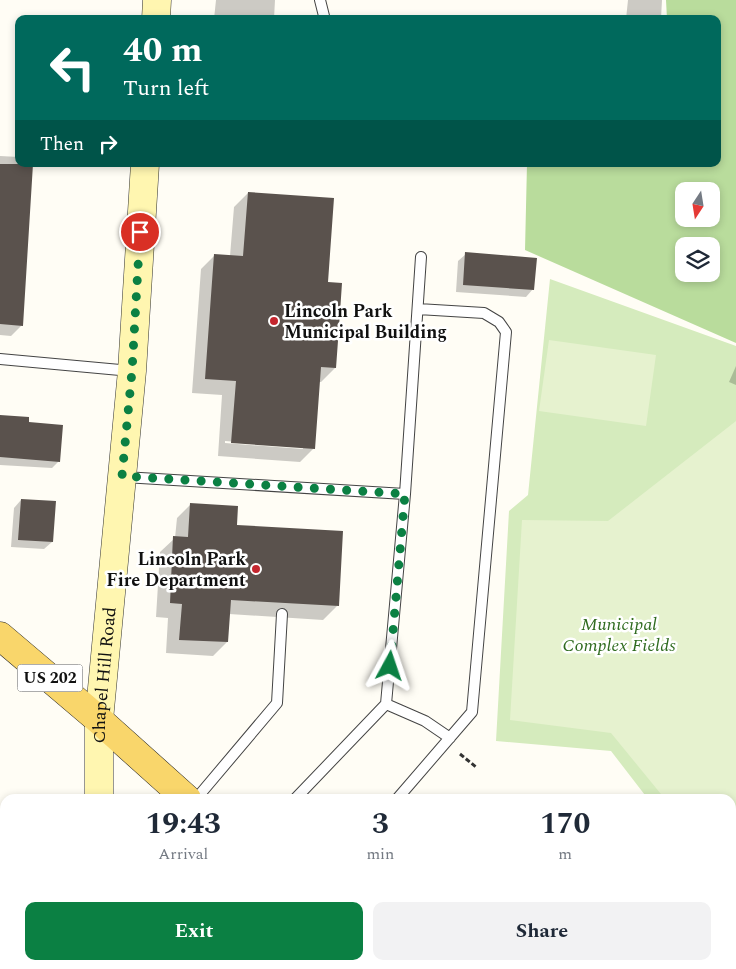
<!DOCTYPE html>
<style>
body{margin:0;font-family:Spectral,serif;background:#f2f2f3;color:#1f2937;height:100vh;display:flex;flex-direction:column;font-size:19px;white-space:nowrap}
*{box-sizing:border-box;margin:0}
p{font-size:16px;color:#747a83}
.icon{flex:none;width:28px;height:28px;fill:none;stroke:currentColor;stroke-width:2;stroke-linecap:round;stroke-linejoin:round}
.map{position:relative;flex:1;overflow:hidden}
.drawer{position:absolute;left:0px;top:794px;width:736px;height:176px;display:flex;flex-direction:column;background:#fff;border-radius:15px 15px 0 0;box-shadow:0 2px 8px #0003}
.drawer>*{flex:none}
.guide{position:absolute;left:15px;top:15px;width:706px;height:152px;border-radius:10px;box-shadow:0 2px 8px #0003;background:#00695c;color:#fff;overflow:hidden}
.needle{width:32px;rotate:192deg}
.fabs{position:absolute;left:675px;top:182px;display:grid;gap:10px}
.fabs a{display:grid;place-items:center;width:45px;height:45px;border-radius:10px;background:#fff;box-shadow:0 2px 8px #0003;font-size:25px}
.pin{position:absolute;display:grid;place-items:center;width:42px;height:42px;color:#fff;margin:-21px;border:2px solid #fff;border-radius:50%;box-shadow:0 1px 5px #0007}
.me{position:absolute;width:55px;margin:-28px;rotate:5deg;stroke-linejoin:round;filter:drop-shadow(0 0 4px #0008)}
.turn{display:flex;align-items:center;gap:18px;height:105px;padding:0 25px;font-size:22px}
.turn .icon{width:65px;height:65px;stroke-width:2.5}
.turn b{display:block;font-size:35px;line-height:42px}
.then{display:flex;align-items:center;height:48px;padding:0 25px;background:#0003;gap:10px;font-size:19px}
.eta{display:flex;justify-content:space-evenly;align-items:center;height:85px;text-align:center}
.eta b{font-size:30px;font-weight:700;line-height:35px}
.button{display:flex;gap:10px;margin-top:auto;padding:10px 25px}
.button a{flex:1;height:58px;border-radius:10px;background:#0b8043;color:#fff;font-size:20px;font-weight:700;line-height:58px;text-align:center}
.button a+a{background:#f2f2f3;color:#1f2937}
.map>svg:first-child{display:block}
.green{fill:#d5ebbd}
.forest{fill:#b9dc9c;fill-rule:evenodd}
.pitch{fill:#e6f2cf}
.shadow{fill:#0003;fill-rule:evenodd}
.building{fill:#5a524d}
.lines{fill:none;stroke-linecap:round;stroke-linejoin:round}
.service-casing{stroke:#444;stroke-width:12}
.secondary-casing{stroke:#333;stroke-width:29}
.primary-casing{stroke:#222;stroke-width:29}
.path{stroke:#333;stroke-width:3;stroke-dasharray:5 2.5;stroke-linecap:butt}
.service{stroke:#fff;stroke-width:10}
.secondary{stroke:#fff6b0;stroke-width:28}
.primary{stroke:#f9d66b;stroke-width:28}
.route{stroke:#0b8043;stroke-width:9;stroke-dasharray:0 16.2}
.poi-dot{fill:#c4262e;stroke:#fff;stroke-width:2}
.labels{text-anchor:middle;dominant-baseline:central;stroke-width:5;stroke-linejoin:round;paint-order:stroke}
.shield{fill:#fff;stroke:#585858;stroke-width:1}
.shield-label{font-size:16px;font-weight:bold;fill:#111}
.poi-label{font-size:18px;font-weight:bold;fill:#111;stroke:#fff;text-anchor:start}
.park-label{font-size:18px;font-style:italic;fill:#2f6b1f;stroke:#fff}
.street-label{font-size:18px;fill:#111;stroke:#fff}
</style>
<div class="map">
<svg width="736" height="969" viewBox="0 0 736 969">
<rect width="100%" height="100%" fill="#fffdf5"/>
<path class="green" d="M550 279 736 346V912L731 905V799H648L611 751 496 741 509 511 528 495Z
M736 924V969H707V965H731V929Z"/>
<path class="forest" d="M666 0H736V343L525 250 527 164H718V19H667ZM684 191H711V219H684ZM684 246H711V274H684Z"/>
<path class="pitch" d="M549 340 656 355 646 426 539 411Z
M736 421V886L731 880V799H665L611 733 510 720 522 520 608 521Z
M731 960H736V969H718V965H731Z"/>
<path class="shadow" d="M216 0H275L274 19H275H214Z
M628 0H662L661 19H626Z
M0 156 19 157V164H32L22 325 11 336 0 335Z
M248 193 335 368 321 382H319L314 448 300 462 218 456 222 395 192 393 201 269 215 255 230 256 234 207ZM225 441 303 447V449L225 443Z
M466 254 533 289 526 297 456 292 458 261Z
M736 366V385L729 382Z
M0 416 27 423 59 461 52 468 0 465Z
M21 500 52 542 44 549 11 547 14 508Z
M191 504 236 526 337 606 323 620 229 614 227 642 213 656 166 653 168 618 156 617 160 552 175 538 177 518Z"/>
<path class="building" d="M0 164H33L23 326 0 324Z
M248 192 334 198 328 282 342 283 339 327 336 368 321 367 315 449 231 443 236 381 205 379 214 254 243 256Z
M465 252 537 258 534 290 463 285Z
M0 415 29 417V422L63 425 60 462 0 457Z
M21 499 56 501 53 542 18 540Z
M190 503 238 506 237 525 343 531 339 606 231 600 228 642 179 640 182 604 170 603 173 536 188 537Z"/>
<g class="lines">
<defs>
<path id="service" d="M320 0 324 16
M0 359 131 371
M124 477 405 494
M386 704 425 721 450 738
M196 799 277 703 282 614
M295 799 386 704 405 494 421 257
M397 799 472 712 506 332 499 322 484 313 418 309
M0 936H5
M180 965 202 969
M279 965 284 969
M467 965 472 969
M161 969 162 965
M299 969 302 965
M591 969 594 965"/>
<g id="secondary">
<path d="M156 19 157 0"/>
<path id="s1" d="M99 799V720L132 371 145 164"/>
<path d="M86 969V965"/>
</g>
<path id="primary" d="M0 636 99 720 187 799
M368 965 372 969"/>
</defs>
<use href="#service" class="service-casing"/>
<use href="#secondary" class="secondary-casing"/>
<use href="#primary" class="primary-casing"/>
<path class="path" d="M460 754 476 767"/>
<use href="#service" class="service"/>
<use href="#secondary" class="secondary"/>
<use href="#primary" class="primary"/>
</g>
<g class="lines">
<path class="route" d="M140 232 132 371 122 476 405 494 390 666"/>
</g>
<g class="poi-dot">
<circle cx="274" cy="321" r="5"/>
<circle cx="256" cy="569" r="5"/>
</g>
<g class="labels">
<rect class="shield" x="17.5" y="664.5" width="65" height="27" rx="4"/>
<g class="shield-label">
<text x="50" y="678">US 202</text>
</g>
<g class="poi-label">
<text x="284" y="311">Lincoln Park<tspan x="284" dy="21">Municipal Building</tspan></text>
<text x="246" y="559" text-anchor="end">Lincoln Park<tspan x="246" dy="21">Fire Department</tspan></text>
</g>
<g class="park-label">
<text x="619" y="624">Municipal<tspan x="619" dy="21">Complex Fields</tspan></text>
</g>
<g class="street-label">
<text stroke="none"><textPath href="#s1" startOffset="124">Chapel Hill Road</textPath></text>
</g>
</g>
</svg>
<div class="fabs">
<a><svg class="needle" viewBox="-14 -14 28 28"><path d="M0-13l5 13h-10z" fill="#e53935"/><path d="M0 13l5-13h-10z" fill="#747a83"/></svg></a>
<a><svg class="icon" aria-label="layers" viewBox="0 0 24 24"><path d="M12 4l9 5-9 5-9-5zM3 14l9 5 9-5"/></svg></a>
</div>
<div class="pin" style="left:140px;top:232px;background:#d93025"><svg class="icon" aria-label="arrive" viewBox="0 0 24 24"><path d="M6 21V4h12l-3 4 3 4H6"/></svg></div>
<svg class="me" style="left:390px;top:666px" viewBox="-20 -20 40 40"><path d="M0-17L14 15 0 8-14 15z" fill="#0b8043" stroke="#fff" stroke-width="4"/></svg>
<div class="guide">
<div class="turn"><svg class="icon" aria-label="left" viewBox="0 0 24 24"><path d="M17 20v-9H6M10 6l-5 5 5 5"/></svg><div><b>40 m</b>Turn left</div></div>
<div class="then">Then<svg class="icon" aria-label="right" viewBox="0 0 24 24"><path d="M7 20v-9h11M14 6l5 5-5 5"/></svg></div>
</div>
<section class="drawer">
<div class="eta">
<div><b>19:43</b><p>Arrival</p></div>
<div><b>3</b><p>min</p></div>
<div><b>170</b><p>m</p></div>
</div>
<div class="button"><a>Exit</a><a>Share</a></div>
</section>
</div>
